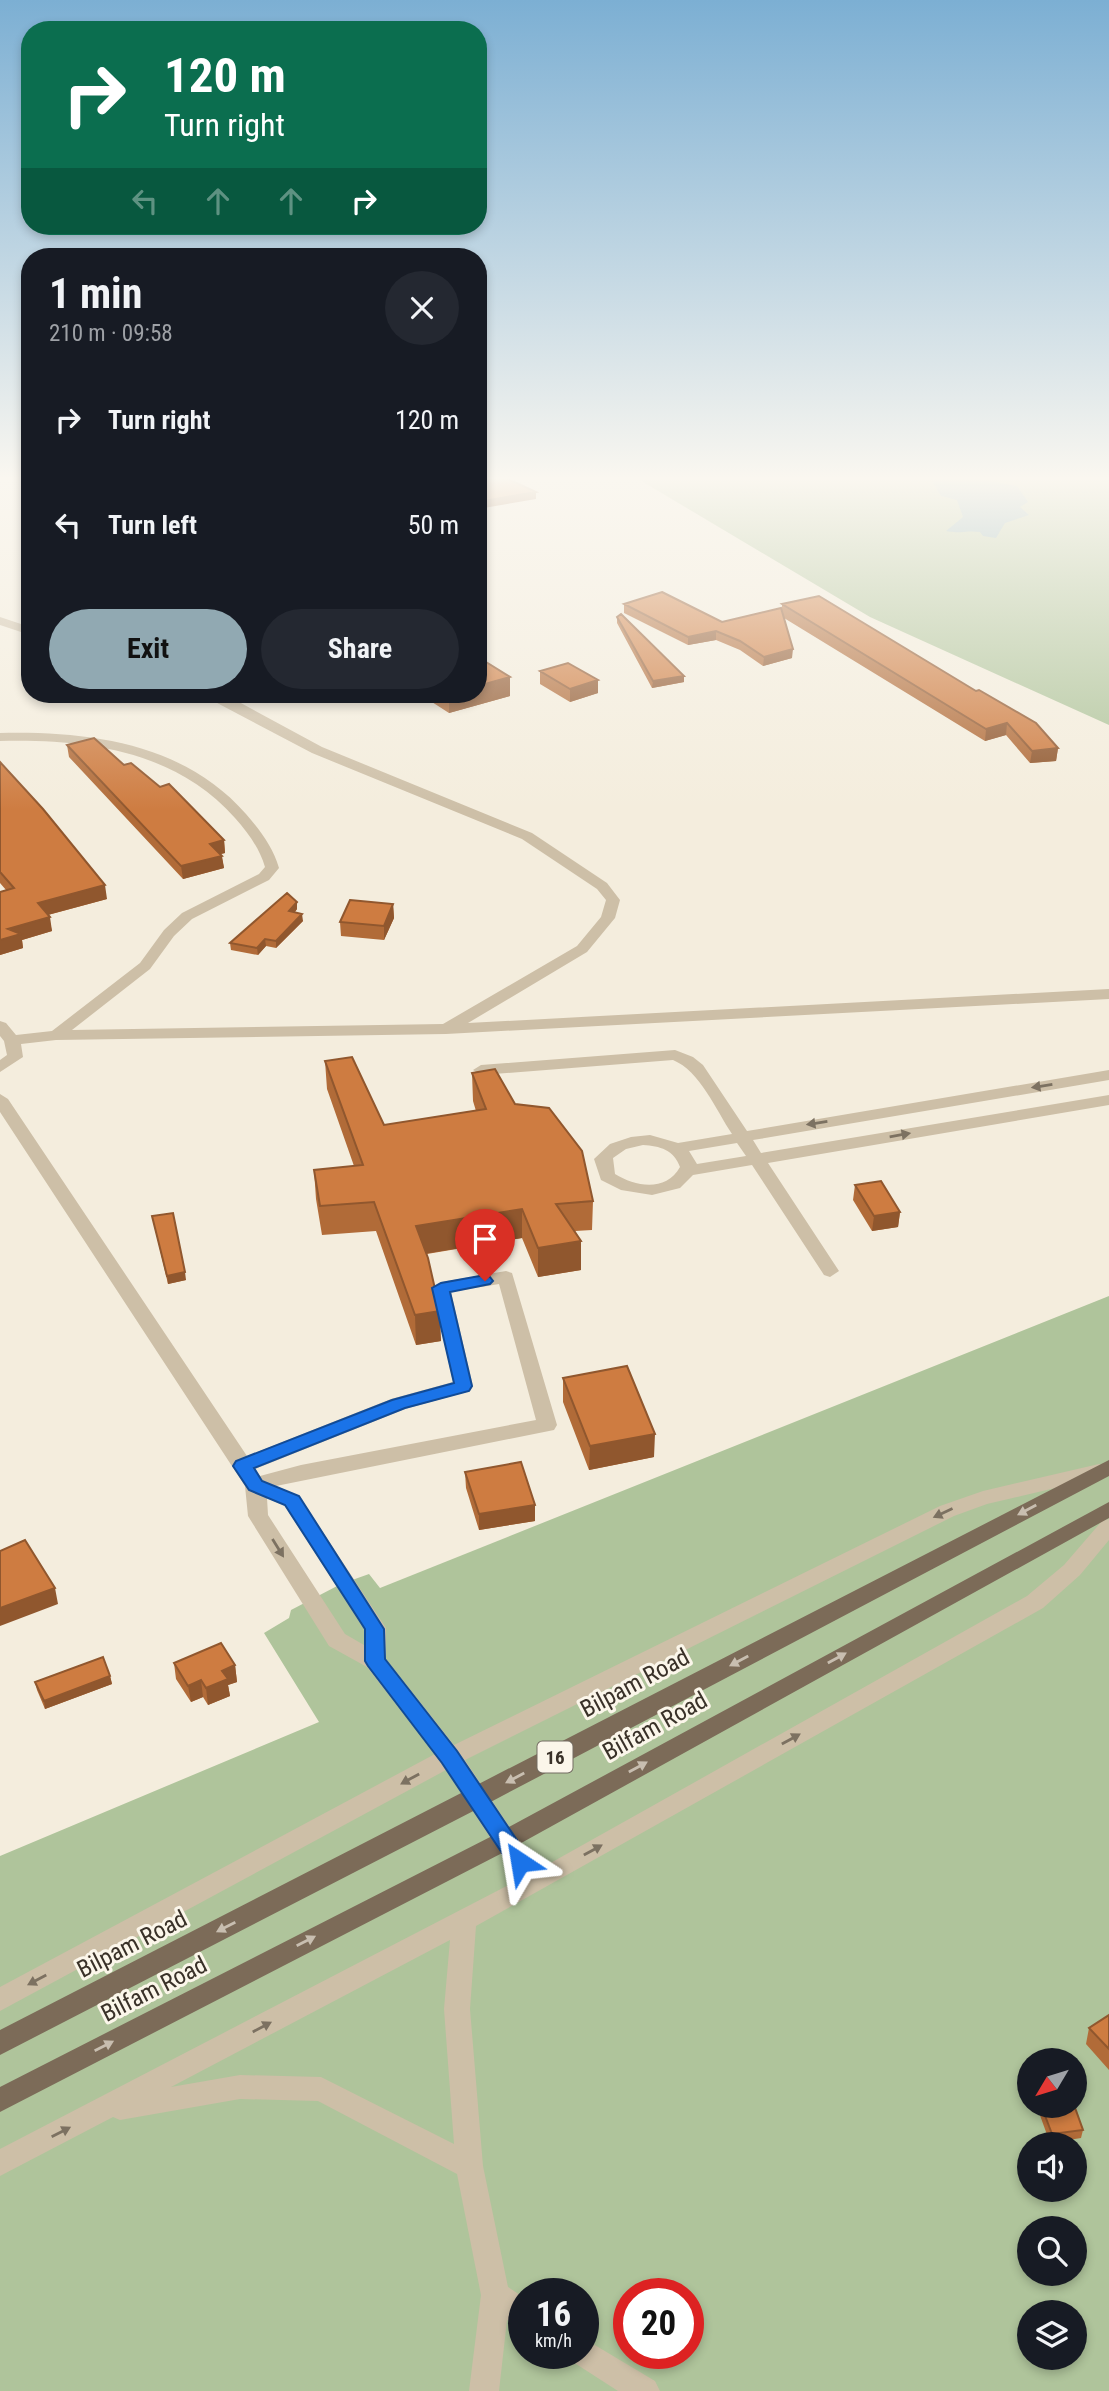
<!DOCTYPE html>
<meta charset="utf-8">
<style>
body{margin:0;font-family:"Roboto Condensed",sans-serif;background:#242831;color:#f1f3f6;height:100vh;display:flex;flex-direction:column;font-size:26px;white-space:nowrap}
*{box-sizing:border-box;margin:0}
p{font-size:23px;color:#9ea1a6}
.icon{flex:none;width:38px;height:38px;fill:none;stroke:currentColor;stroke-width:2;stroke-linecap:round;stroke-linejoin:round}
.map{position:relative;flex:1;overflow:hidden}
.sheet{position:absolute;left:21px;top:248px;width:466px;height:455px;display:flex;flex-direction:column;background:#171b24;border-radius:28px;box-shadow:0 4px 10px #0003}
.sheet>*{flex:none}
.hud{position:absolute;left:21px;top:21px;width:466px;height:214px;border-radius:28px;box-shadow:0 4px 10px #0003;background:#0b6e4f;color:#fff;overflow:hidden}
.needle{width:46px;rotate:232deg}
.buttons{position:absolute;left:1017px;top:2048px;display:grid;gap:14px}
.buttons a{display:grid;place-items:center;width:70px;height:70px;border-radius:50%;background:#171b24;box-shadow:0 4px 10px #0003;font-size:35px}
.speed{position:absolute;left:508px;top:2278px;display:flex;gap:14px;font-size:35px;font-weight:700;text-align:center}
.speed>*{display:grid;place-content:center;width:91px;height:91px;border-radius:50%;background:#171b24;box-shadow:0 4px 10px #0003;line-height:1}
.speed small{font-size:18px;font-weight:400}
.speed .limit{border:10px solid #d22;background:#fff;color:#111}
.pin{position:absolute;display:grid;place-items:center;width:60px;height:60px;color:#fff;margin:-72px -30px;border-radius:50% 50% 50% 0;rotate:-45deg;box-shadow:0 0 7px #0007}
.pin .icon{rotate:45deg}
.me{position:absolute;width:77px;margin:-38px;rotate:327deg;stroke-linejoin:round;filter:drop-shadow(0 0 5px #0008)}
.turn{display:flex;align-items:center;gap:24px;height:147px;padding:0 28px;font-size:32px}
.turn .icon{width:91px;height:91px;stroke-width:2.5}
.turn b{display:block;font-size:49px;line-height:60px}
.lanes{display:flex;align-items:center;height:66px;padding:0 28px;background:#0003;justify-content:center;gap:35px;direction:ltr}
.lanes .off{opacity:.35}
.round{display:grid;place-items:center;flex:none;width:74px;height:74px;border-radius:37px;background:#242831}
.headline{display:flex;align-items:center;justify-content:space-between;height:119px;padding:0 28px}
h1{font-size:42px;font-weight:700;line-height:52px}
.button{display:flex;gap:14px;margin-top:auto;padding:14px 28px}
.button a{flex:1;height:80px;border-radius:42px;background:#91a9b2;color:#111;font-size:28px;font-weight:700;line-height:80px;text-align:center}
.button a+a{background:#242831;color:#f1f3f6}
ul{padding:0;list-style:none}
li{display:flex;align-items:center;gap:21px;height:105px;padding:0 28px}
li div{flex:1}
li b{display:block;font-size:26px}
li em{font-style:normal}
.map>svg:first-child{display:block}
.green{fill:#afc49b;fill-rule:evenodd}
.water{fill:#7aa7b3}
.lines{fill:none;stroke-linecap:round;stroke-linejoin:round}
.minor{fill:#cdbfa7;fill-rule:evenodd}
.major{fill:#7c6b58;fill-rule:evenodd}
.wall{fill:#b16b38}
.shaded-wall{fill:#90572e}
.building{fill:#ce7c41;stroke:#90572e;stroke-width:2}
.oneway{fill:#7c7161}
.oneway2{fill:#c8beb0}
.route{fill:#1a73e8;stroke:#114b97;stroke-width:2}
.labels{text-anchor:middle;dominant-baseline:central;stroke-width:6;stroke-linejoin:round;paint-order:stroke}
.shield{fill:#fbf6ea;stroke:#736c62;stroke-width:2}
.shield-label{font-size:19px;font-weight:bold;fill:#393128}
.near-street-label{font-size:24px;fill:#393128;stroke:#fbf6ea}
</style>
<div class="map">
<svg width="1109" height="2391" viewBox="0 0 1109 2391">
<rect width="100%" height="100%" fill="#f4eddd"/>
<path class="green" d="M633 476H1109V725L870 617Z
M1109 1296V2391H0V1856L319 1722 264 1633 289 1618 291 1610 341 1584 369 1574 380 1588ZM1029 2060H1074V2105H1029ZM1029 2144H1074V2189H1029ZM1029 2228H1074V2273H1029ZM523 2294H583V2354H523ZM628 2294H688V2354H628ZM1029 2312H1074V2357H1029Z"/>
<path class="water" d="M929 476H962L1017 486 1028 502 1020 507 1029 515 1005 523 996 538 983 536 980 532C968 530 958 534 946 531L963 517 957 500 941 496Z"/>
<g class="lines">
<path class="minor" d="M0 617 30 627V635L0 625Z
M202 695H219L239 702 322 747 532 833 607 883 620 900 615 918 587 952 468 1023 1109 989V999L446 1034 56 1040 21 1044 23 1057 0 1072V1060L7 1055 4 1041 0 1036V1021L6 1023 16 1035 52 1031 140 963 164 930 182 913 259 874 265 867C259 847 248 833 235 818 175 750 85 739 0 741V733C89 731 184 743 246 814 260 830 273 847 279 868L269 880 192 919 174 936 150 969 72 1030 443 1024 577 946 601 917 606 900 597 889 522 839 312 753Z
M675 1050 693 1057 703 1065 747 1131 1109 1070V1080L753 1140 761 1153 1109 1095V1105L768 1163 839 1271 830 1277 824 1275 752 1165 693 1175 680 1188 652 1195 621 1190 601 1180 594 1159 610 1144 631 1137 650 1135 678 1143 732 1134C716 1110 700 1071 673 1060L481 1075 473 1070 481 1065ZM737 1143 746 1156 697 1164 689 1151ZM643 1145C660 1146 674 1150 680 1167 666 1192 636 1187 615 1174L613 1158 626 1149Z
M0 1094 8 1099 247 1456 391 1399 453 1382 432 1288 441 1282 506 1271 512 1273 557 1425 554 1430 276 1486 299 1496 386 1628V1659L454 1745 940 1506 983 1491 1099 1464 1106 1466 1109 1471 1106 1476 987 1504 954 1516 465 1760 538 1870 1027 1596 1064 1565 1102 1521 1109 1519V1540L1080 1575 1043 1608 476 1926 470 2009 483 2166 508 2287 523 2297V2328L507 2320 499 2391H469L481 2295 457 2174 318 2101 240 2099 120 2120 113 2117 0 2176V2149L518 1880 446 1770 0 2011V1987L435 1754 367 1667 329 1646 248 1516 245 1486 0 1112ZM499 1284 536 1420 301 1465 260 1476 255 1469 405 1409 470 1391 473 1386 451 1292ZM267 1498 285 1506 364 1629V1645L345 1634 268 1515ZM450 1940 444 2009 454 2144 321 2077 240 2075 171 2087Z
M583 2338 655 2381 660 2391H618L573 2362 569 2354H583Z"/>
<path class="major" d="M1109 1460V1476L485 1805 0 2055V2030Z
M1109 1502V1518L514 1847 0 2112V2087L498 1833Z"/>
</g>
<path class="wall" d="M624 604 722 622 782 611V604L1058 748 1056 761 1030 763 1006 735 985 741 784 618 792 658 763 666 740 650 716 640 688 645 624 613Z
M617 617 684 682 652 688 617 623Z
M540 671 598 693 570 702 540 684Z
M510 677V696L449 713 421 695H478Z
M67 745 124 765 224 840 225 853 221 854 224 868 183 879 69 757Z
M0 762 107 899 48 915 52 931 22 940 23 948 0 955V892L6 890 0 883Z
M297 902V909L295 912 303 921 276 948 266 946 258 955 231 950 230 943Z
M393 904 394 918 384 940 341 936 340 922Z
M325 1061 384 1125 476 1111 473 1101 472 1073 515 1104 593 1201 592 1230 575 1231 581 1241V1270L538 1277 522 1238 427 1254 441 1341 416 1345 376 1231 322 1235 316 1199 314 1170 354 1166 327 1089Z
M855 1185 900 1212 898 1227 872 1231 853 1200Z
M152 1216 186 1280 168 1284Z
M563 1378 654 1457 589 1470 563 1402Z
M465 1472 535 1505V1521L479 1530 466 1488Z
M174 1663 235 1665 237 1682 228 1685 230 1696 208 1705 203 1697 191 1702 176 1679Z
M110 1676 112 1684 45 1709 37 1690 35 1682Z
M1109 2015V2070L1086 2044 1089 2028Z
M1038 2105H1074L1083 2130 1081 2138 1050 2143 1037 2107Z"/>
<path class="shaded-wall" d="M536 492V499L478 509V502Z
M716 631V640L688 645V637Z
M793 649 792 658 763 666 764 657Z
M684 676V682L652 688 653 681Z
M510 677V696L449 713V695H478V686Z
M598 680V693L570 702V689Z
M1007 723 1006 735 985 741 986 729Z
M1058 748 1056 761 1030 763 1032 751Z
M224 840 225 853 212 856 210 844Z
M222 856 224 868 183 879 181 866Z
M105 885 107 899 40 917 38 903Z
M297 902V909L290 918 289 911Z
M393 904 394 918 384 940V926Z
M302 914 303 921 276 948V941Z
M50 917 52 931 22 940 23 948 0 955V940L8 929Z
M265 939 266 946 258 955 257 948Z
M522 1209V1238L417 1255 416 1226Z
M900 1212 898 1227 872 1231 874 1216Z
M581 1241V1270L538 1277V1248Z
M185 1272 186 1280 168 1284 167 1276Z
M440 1311 441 1341 416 1345 415 1315Z
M655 1434 654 1457 589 1470 590 1446Z
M535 1505V1521L479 1530V1514Z
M55 1588 58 1604 0 1626V1608Z
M235 1665 237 1682 228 1685 230 1696 208 1705 206 1688 222 1671Z
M110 1676 112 1684 45 1709 44 1701Z
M201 1680 203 1697 191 1702 188 1686Z"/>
<path class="building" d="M502 476 536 492 478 502V482Z
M662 592 722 622 781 608 793 649 764 657 740 641 716 631 688 637 624 604Z
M819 596 976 691 979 690 1036 723 1058 748 1032 751 1007 723 986 729 782 604Z
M621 614 684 676 653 681 617 617Z
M478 657 510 677 478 686Z
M568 663 598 680 570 689 540 671Z
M94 738 124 765 131 763 160 787 169 784 224 840 210 844 222 856 181 866 67 745Z
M0 762 43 809 105 885 38 903 50 917 8 929 21 934 0 940V892L14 888 0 872Z
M287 893 297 902 289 911 302 914 276 941 265 939 257 948 230 943Z
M350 900 393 904 384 926 340 922Z
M352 1057 384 1125 486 1109 472 1073 495 1069 515 1104 549 1108 582 1151 593 1201 556 1204 581 1241 538 1248 522 1209 416 1226 428 1258 440 1311 415 1315 374 1202 320 1206 314 1170 363 1165 325 1061Z
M881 1181 900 1212 874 1216 855 1185Z
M173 1213 185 1272 167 1276 152 1216Z
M627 1366 655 1434 590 1446 563 1378Z
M521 1462 535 1505 479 1514 465 1472Z
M25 1540 55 1588 0 1608V1551Z
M221 1643 235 1665 222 1671 228 1679 206 1688 201 1680 188 1686 174 1663Z
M103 1657 110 1676 44 1701 35 1682Z
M1109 2015V2049L1089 2028Z
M1041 2105H1074L1083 2130 1052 2134Z"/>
<defs><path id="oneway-solid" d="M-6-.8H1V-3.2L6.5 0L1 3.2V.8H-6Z" transform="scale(1.75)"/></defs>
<g class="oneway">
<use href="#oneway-solid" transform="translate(1042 1086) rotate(171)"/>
<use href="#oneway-solid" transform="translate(817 1123) rotate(171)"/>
<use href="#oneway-solid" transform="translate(900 1135) rotate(-10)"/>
<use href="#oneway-solid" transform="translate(943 1513) rotate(155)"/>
<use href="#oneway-solid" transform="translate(278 1548) rotate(58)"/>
<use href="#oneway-solid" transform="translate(791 1739) rotate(-29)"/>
<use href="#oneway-solid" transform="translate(410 1779) rotate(151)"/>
<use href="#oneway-solid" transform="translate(593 1850) rotate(-29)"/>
<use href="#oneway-solid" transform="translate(37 1980) rotate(152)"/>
<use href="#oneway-solid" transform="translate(262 2027) rotate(-28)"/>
<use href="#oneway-solid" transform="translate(61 2132) rotate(-27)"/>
</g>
<g class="oneway2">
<use href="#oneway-solid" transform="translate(1027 1510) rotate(152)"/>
<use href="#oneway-solid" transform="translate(837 1658) rotate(-29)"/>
<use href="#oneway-solid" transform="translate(739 1661) rotate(152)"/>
<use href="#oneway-solid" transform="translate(638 1767) rotate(-29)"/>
<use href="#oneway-solid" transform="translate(515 1778) rotate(152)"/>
<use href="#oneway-solid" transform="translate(226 1927) rotate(153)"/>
<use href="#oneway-solid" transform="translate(306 1941) rotate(-27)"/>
<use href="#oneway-solid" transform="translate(104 2046) rotate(-27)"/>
</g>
<linearGradient id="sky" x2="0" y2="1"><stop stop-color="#7cafd3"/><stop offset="0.59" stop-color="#faf7f0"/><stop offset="1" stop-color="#faf7f0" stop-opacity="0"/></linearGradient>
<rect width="1109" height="811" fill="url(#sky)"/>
<path class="route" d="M485 1275 490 1277 493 1281 490 1284 450 1292 472 1386 469 1391 405 1408 254 1468 262 1481 299 1496 384 1629 385 1659 457 1751 527 1855 531 1862 527 1868 520 1871 512 1868 442 1763 368 1666 365 1661V1629L285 1505 249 1490 233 1466 236 1461 392 1400 454 1383 432 1288 441 1283Z"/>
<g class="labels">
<rect class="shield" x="537.5" y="1741.5" width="35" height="31" rx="5"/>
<g class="shield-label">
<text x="555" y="1757">16</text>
</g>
<g class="near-street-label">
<text transform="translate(635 1683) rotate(-28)">Bilpam Road</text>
<text transform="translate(655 1726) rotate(-29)">Bilfam Road</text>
<text transform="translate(132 1944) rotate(-27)">Bilpam Road</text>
<text transform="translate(154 1989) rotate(-27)">Bilfam Road</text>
</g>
</g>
</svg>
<div class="buttons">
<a><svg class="needle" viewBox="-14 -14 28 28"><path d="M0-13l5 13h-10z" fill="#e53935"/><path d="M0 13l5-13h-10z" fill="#9ea1a6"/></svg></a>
<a><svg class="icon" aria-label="sound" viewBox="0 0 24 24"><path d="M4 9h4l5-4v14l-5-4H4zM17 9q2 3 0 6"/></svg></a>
<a><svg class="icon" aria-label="search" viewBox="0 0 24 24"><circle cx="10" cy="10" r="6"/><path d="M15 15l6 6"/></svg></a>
<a><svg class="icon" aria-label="layers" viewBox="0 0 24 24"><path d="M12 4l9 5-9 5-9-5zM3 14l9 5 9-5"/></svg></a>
</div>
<div class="speed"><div>16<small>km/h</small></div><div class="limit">20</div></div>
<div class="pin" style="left:485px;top:1281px;background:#d93025"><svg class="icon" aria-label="arrive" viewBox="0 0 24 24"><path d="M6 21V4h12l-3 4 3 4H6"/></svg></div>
<svg class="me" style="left:520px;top:1862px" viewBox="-20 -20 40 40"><path d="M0-17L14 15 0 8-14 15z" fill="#1a73e8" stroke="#fff" stroke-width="4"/></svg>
<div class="hud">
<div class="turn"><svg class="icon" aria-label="right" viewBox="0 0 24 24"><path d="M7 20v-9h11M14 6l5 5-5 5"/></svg><div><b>120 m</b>Turn right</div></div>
<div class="lanes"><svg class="icon off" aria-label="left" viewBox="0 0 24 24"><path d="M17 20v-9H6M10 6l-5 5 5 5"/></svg><svg class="icon off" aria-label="ahead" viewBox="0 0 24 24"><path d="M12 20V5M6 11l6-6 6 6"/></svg><svg class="icon off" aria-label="ahead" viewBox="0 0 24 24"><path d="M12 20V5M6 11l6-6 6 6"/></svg><svg class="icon" aria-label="right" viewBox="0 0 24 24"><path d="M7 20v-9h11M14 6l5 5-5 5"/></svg></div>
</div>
<section class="sheet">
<div class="headline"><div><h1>1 min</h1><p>210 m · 09:58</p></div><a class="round"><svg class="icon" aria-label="close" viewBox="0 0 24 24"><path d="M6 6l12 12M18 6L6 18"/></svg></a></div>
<ul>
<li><svg class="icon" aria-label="right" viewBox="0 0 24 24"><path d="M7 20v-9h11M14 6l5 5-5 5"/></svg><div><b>Turn right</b></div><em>120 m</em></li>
<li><svg class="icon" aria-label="left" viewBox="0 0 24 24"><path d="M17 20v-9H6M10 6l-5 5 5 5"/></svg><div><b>Turn left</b></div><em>50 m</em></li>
</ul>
<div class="button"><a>Exit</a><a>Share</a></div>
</section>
</div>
